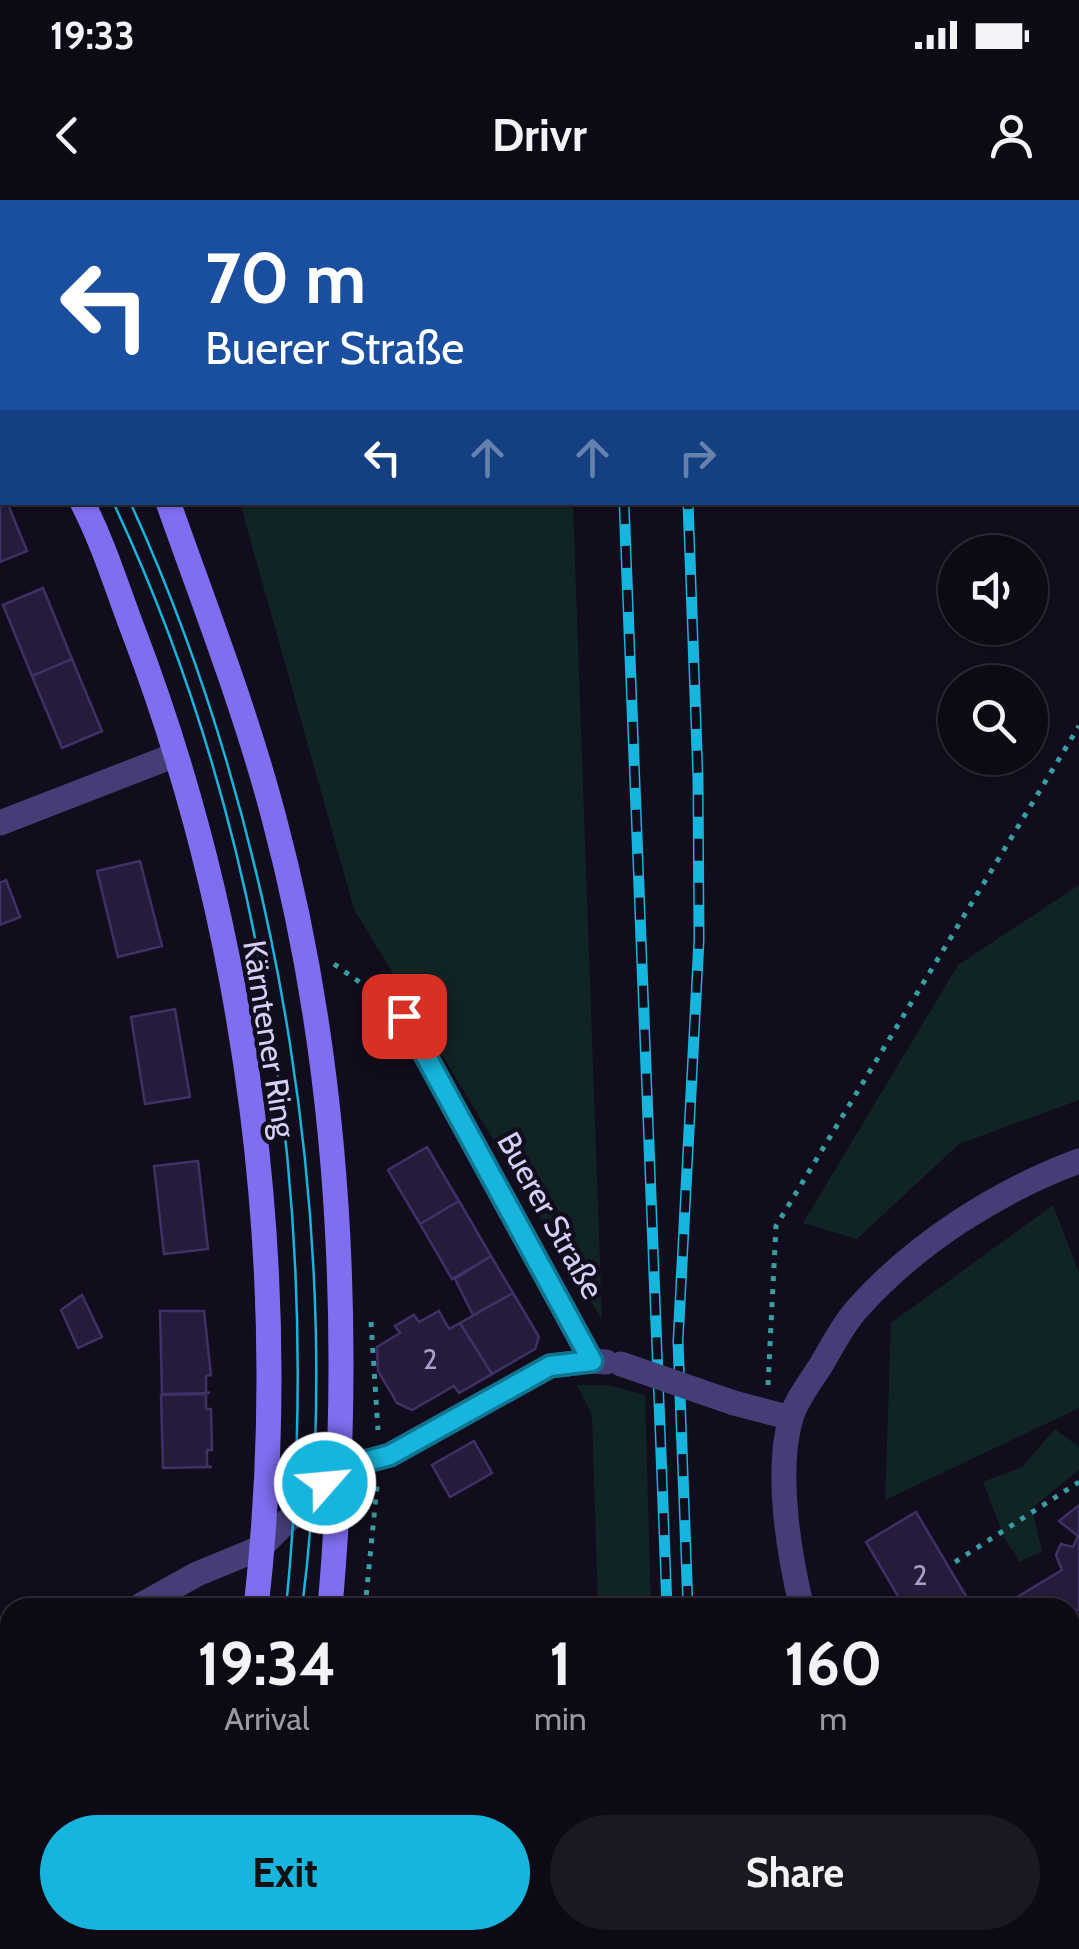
<!DOCTYPE html>
<meta charset="utf-8">
<style>
body{margin:0;font-family:Cabin,sans-serif;background:#1b1822;color:#f1f3f6;height:100vh;display:flex;flex-direction:column;font-size:38px;white-space:nowrap}
*{box-sizing:border-box;margin:0}
p{font-size:32px;color:#9a9aa0}
.icon{flex:none;width:55px;height:55px;fill:none;stroke:currentColor;stroke-width:2;stroke-linecap:round;stroke-linejoin:round}
.map{position:relative;flex:1;overflow:hidden}
.details{position:absolute;left:0px;top:1398px;width:1080px;height:352px;display:flex;flex-direction:column;background:#0d0a15;border-radius:30px 30px 0 0;box-shadow:0 2px 8px #0004,0 0 0 2px #2d2b34}
.details>*{flex:none}
.banner{position:absolute;left:0px;top:0px;width:1080px;height:305px;box-shadow:0 2px 8px #0004,0 0 0 2px #2d2b34;background:#1a4fa0;color:#fff;overflow:hidden}
.tools{position:absolute;left:938px;top:335px;display:grid;gap:20px}
.tools a{display:grid;place-items:center;width:110px;height:110px;border-radius:50%;background:#0d0a15;box-shadow:0 2px 8px #0004,0 0 0 2px #2d2b34;font-size:50px}
.pin{position:absolute;display:grid;place-items:center;width:85px;height:85px;color:#fff;margin:-42px;border-radius:20px;box-shadow:0 5px 15px #0006}
.me{position:absolute;width:110px;margin:-55px;rotate:63deg;stroke-linejoin:round;filter:drop-shadow(0 0 8px #0008)}
.turn{display:flex;align-items:center;gap:35px;height:210px;padding:0 40px;font-size:45px}
.turn .icon{width:130px;height:130px;stroke-width:2.5}
.turn b{display:block;font-size:70px;line-height:85px}
.lanes{display:flex;align-items:center;height:95px;padding:0 40px;background:#0003;justify-content:center;gap:50px;direction:ltr}
.lanes .off{opacity:.35}
.eta{display:flex;justify-content:space-evenly;align-items:center;height:170px;text-align:center}
.eta b{font-size:60px;font-weight:800;line-height:70px}
.primary-button{display:flex;gap:20px;margin-top:auto;padding:20px 40px}
.primary-button a{flex:1;height:115px;border-radius:60px;background:#17b5dd;color:#111;font-size:40px;font-weight:800;line-height:115px;text-align:center}
.primary-button a+a{background:#1b1822;color:#f1f3f6}
.status{display:flex;justify-content:space-between;align-items:center;height:70px;padding:0 50px;background:#0d0a15;direction:ltr}
.status svg{height:28px;fill:currentColor}
header{display:flex;justify-content:space-between;align-items:center;height:130px;padding:0 40px;background:#0d0a15;font-size:45px;font-weight:800}
.map>svg:first-child{display:block}
.green{fill:#112425}
.building{fill:#251b3b;stroke:#403065;stroke-width:2.5}
.lines{fill:none;stroke-linecap:round;stroke-linejoin:round}
.path{stroke:#399ea3;stroke-width:5;stroke-dasharray:5 8;stroke-linecap:butt}
.lane{stroke:#453d76;stroke-width:15}
.street{stroke:#453d76;stroke-width:25}
.secondary{stroke:#7f6ef0;stroke-width:25}
.tram{stroke:#17b5dd;stroke-width:2.5}
.rail-casing{stroke:#17b5dd;stroke-width:11}
.rail{stroke:#110d1c;stroke-width:8;stroke-dasharray:22;stroke-linecap:butt}
.street-bridge{stroke:#453d76;stroke-width:25}
.route-casing{stroke:#0f7690;stroke-width:25}
.route{stroke:#17b5dd;stroke-width:18}
.labels{text-anchor:middle;dominant-baseline:central;stroke-width:9;stroke-linejoin:round;paint-order:stroke}
.number-label{font-size:28px;fill:#aaa1ca}
.street-label{font-size:32px;fill:#d7cefa;stroke:#110d1c}
</style>
<div class="status"><b>19:33</b><svg viewBox="0 0 49 12"><path d="M0 12V9h3v3zM5 12V6h3v6zM10 12V3h3v9zM15 12V0h3v12zM26 1h20v11H26zM47 4h2v5h-2z"/></svg></div>
<header><svg class="icon" aria-label="back" viewBox="0 0 24 24"><path d="M15 5l-7 7 7 7"/></svg>Drivr<svg class="icon" aria-label="person" viewBox="0 0 24 24"><circle cx="12" cy="8" r="4"/><path d="M4 21q1-7 8-7t8 7"/></svg></header>
<div class="map">
<svg width="1079" height="1749" viewBox="0 0 1079 1749">
<rect width="100%" height="100%" fill="#110d1c"/>
<path class="green" d="M79 0H564V2H80Z
M240 303H573L602 1120 354 709Z
M1079 685V900L959 944 857 1039 803 1023 958 765Z
M1053 1005 1079 1073V1208L885 1300 891 1123Z
M577 1185H608L645 1195 651 1407H598L592 1215Z
M1055 1229 1079 1247V1270L1032 1308 1042 1351 1020 1362 1005 1339 983 1282 1022 1267Z"/>
<path class="building" d="M0 286 2 302H7L27 351 0 362Z
M43 388 72 459 32 476 3 405Z
M72 459 102 531 62 548 32 476Z
M140 661 162 746 118 757 97 671Z
M6 680 20 717 0 725V683Z
M175 809 190 897 145 904 131 817Z
M427 947 459 1001 420 1024 388 970Z
M198 961 208 1049 164 1054 154 966Z
M459 1001 491 1056 452 1079 420 1024Z
M491 1056 513 1093 473 1115 455 1079Z
M513 1093 539 1137 535 1149 492 1174 460 1123Z
M82 1095 102 1137 78 1148 61 1110Z
M160 1111H204L211 1175 206 1176V1192L210 1193 162 1194Z
M439 1111 449 1129 460 1123 492 1174 459 1193 454 1186 412 1210 397 1203 378 1171 377 1147 400 1133 395 1126 414 1115 419 1122Z
M206 1194V1209H211L212 1250H207V1266L212 1267 163 1268 161 1195Z
M474 1241 492 1273 450 1297 432 1265Z
M1079 1305V1410L1035 1408 1032 1403 1025 1408H999L1062 1370 1056 1355 1061 1344 1073 1347 1078 1336 1059 1321Z
M916 1312 973 1408H905L866 1342Z
M1074 1506 1079 1516V1568L1070 1552V1508Z
M10 1565V1740H106L104 1749H0V1571Z
M1078 1566 1079 1568V1622L1070 1606V1571Z
M382 1740H431L430 1749H381Z
M817 1740H860L865 1749H817L813 1743Z
M998 1740H1054L1039 1749H1003Z"/>
<g class="lines">
<path class="path" d="M49 0 50 2
M334 764 382 798
M371 1122 378 1230
M768 1185 776 1026 1079 526
M955 1362 1079 1282
M365 1408 377 1286"/>
<path class="lane" d="M115 1749 117 1740"/>
<path class="street" d="M0 623 175 555
M404 816 592 1161 606 1162
M734 1203 791 1218
M136 1408 197 1374 260 1348 339 1269 390 1255 550 1166 592 1161
M802 1408C789 1355 775 1271 791 1218 796 1200 811 1181 821 1165 832 1147 843 1124 858 1108 916 1043 998 991 1079 961
M0 1478 10 1473
M955 1740 960 1749"/>
<path class="secondary" d="M0 9 2 13
M0 146 2 150
M82 302C103 342 117 388 133 430 250 736 293 1082 256 1408
M168 302C205 407 246 511 274 618 342 873 353 1145 330 1408
M193 1749 195 1740
M274 1749 276 1740"/>
<path class="tram" d="M0 61 2 65
M0 93 2 97
M113 302C273 642 323 1037 286 1408
M130 302C281 631 348 1048 302 1408
M223 1749 225 1740
M241 1749 243 1740"/>
<defs>
<path id="rail" d="M613 0V2
M677 0V2
M624 302 667 1408
M688 1408 678 1141 699 740 698 579 688 302
M679 1740 680 1749
M701 1740V1749"/>
</defs>
<use href="#rail" class="rail-casing"/>
<use href="#rail" class="rail"/>
<path class="street-bridge" d="M621 1164 734 1203"/>
</g>
<g class="lines">
<defs>
<path id="route" d="M325 1283 339 1269 390 1255 550 1166 592 1161 404 816"/>
</defs>
<use href="#route" class="route-casing"/>
<use href="#route" class="route"/>
</g>
<g class="labels">
<g class="number-label">
<text x="430" y="1159">2</text>
<text x="920" y="1375">2</text>
</g>
<g class="street-label">
<text transform="translate(270 839) rotate(81)">Kärntener Ring</text>
<text transform="translate(551 1015) rotate(61)">Buerer Straße</text>
</g>
</g>
</svg>
<div class="tools">
<a><svg class="icon" aria-label="sound" viewBox="0 0 24 24"><path d="M4 9h4l5-4v14l-5-4H4zM17 9q2 3 0 6"/></svg></a>
<a><svg class="icon" aria-label="search" viewBox="0 0 24 24"><circle cx="10" cy="10" r="6"/><path d="M15 15l6 6"/></svg></a>
</div>
<div class="pin" style="left:404px;top:816px;background:#d93025"><svg class="icon" aria-label="arrive" viewBox="0 0 24 24"><path d="M6 21V4h12l-3 4 3 4H6"/></svg></div>
<svg class="me" style="left:325px;top:1283px" viewBox="-20 -20 40 40"><circle r="17" fill="#17b5dd" stroke="#fff" stroke-width="3"/><path d="M0-11L8 9 0 5-8 9z" fill="#fff"/></svg>
<div class="banner">
<div class="turn"><svg class="icon" aria-label="left" viewBox="0 0 24 24"><path d="M17 20v-9H6M10 6l-5 5 5 5"/></svg><div><b>70 m</b>Buerer Straße</div></div>
<div class="lanes"><svg class="icon" aria-label="left" viewBox="0 0 24 24"><path d="M17 20v-9H6M10 6l-5 5 5 5"/></svg><svg class="icon off" aria-label="ahead" viewBox="0 0 24 24"><path d="M12 20V5M6 11l6-6 6 6"/></svg><svg class="icon off" aria-label="ahead" viewBox="0 0 24 24"><path d="M12 20V5M6 11l6-6 6 6"/></svg><svg class="icon off" aria-label="right" viewBox="0 0 24 24"><path d="M7 20v-9h11M14 6l5 5-5 5"/></svg></div>
</div>
<section class="details">
<div class="eta">
<div><b>19:34</b><p>Arrival</p></div>
<div><b>1</b><p>min</p></div>
<div><b>160</b><p>m</p></div>
</div>
<div class="primary-button"><a>Exit</a><a>Share</a></div>
</section>
</div>
